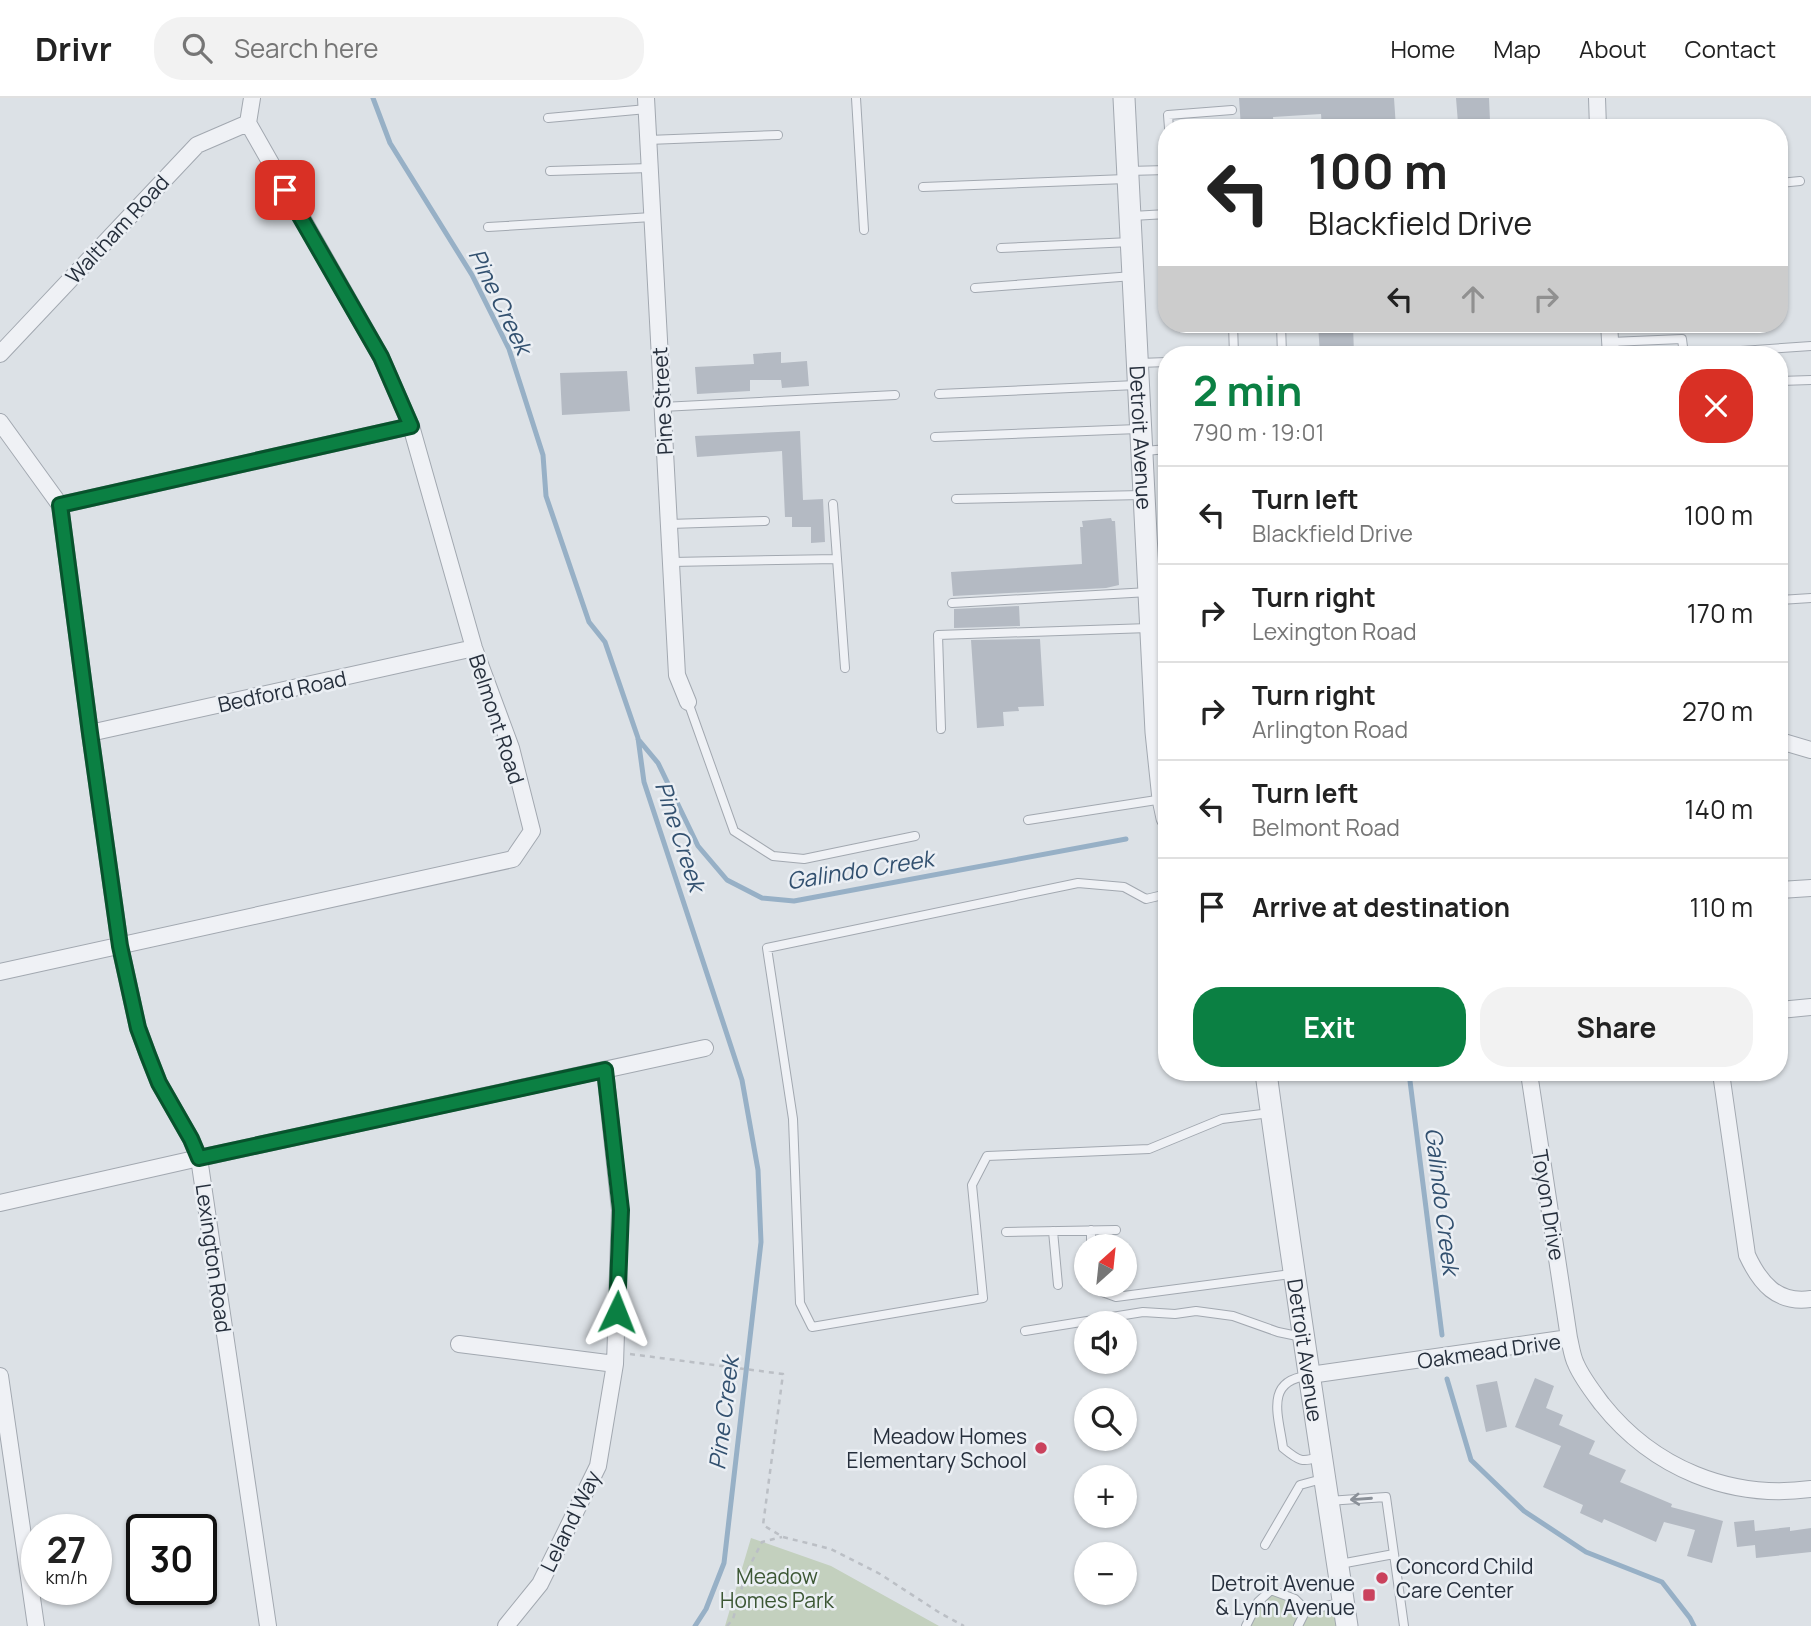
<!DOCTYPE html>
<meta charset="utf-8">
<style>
body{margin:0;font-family:Manrope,sans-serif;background:#f2f2f2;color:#222;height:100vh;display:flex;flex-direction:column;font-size:26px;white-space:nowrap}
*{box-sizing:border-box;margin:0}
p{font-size:23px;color:#767676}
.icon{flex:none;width:38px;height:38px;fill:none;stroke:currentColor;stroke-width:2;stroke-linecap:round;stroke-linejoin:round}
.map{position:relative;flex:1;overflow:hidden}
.panel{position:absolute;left:1158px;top:248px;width:630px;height:735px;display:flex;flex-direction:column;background:#fff;border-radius:28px;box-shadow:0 2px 5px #0004}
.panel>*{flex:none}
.banner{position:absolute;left:1158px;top:21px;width:630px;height:214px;border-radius:28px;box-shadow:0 2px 5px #0004;background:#fff;color:#222;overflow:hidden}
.needle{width:46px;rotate:27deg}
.tools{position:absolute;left:1074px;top:1136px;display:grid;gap:14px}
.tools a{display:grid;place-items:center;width:63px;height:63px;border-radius:50%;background:#fff;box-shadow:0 2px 5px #0004;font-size:35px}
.speed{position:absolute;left:21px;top:1416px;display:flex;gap:14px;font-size:35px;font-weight:700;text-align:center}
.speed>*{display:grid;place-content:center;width:91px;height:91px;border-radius:50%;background:#fff;box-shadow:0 2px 5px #0004;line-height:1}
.speed small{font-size:18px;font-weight:400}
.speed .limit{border:4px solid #111;border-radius:10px;background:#fff;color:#111}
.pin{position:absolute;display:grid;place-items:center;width:60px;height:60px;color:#fff;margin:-30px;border-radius:14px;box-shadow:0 4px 10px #0006}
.me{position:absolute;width:77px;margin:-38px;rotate:2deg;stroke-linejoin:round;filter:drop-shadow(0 0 5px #0008)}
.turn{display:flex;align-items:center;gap:24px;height:147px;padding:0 35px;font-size:32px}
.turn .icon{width:91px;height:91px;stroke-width:2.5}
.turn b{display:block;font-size:49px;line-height:60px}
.lanes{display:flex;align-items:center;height:66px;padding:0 35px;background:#0003;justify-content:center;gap:35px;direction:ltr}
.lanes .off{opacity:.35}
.round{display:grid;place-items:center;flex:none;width:74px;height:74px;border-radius:28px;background:#f2f2f2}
.summary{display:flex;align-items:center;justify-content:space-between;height:119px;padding:0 35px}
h1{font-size:42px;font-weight:700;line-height:52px;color:#0b8043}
.primary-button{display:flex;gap:14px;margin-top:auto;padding:14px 35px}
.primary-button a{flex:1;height:80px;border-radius:28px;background:#0b8043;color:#fff;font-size:28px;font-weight:700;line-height:80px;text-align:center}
.primary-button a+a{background:#f2f2f2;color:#222}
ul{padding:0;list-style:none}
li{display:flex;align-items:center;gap:21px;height:98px;padding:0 35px;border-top:2px solid #e0e0e0}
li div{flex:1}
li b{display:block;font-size:26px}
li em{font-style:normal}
header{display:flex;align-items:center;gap:42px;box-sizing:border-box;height:98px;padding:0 35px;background:#fff;border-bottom:2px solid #e0e0e0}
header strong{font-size:33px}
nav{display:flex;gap:38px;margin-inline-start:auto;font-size:24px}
.search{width:490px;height:63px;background:#f2f2f2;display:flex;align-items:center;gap:18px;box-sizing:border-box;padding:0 24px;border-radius:28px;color:#767676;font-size:26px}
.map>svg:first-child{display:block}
.green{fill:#c3d0be}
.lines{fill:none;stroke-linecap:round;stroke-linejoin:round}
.stream{stroke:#97b0c6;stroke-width:5}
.building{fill:#b4bac3}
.service-casing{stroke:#a2a8b0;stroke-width:10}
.minor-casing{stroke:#a2a8b0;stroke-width:18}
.tertiary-casing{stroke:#a2a8b0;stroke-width:23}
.path{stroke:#bbbfc5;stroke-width:2.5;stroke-dasharray:5 5;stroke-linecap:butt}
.service{stroke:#eff1f5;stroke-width:8}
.minor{stroke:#eff1f5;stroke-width:16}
.tertiary{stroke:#eff1f5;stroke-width:21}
.oneway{stroke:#8a9098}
.route-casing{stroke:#07532c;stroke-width:18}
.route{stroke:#0b8043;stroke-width:12}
.poi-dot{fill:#ca425d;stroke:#ebeff4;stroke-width:2.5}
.labels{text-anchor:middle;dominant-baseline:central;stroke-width:5;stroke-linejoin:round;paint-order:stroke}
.street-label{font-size:21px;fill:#262f3c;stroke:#ebeff4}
.poi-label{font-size:21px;fill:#262f3c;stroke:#ebeff4;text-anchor:end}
.park-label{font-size:21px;fill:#3c5734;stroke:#ebeff4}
.water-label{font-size:23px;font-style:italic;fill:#32506f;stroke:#ebeff4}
</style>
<header>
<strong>Drivr</strong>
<div class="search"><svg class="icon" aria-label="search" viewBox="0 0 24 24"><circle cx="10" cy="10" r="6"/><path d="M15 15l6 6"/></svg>Search here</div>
<nav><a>Home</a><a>Map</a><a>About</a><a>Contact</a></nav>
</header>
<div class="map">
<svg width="1811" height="1528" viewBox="0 0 1811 1528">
<rect width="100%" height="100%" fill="#dce1e6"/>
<path class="green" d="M751 1440 831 1468 939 1528H725Z
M1271 1492 1307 1511 1343 1505 1346 1528H1246Z"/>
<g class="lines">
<path class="stream" d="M373 0 390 45 472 177 509 251 543 357 546 398 589 524 605 544 638 640 644 684 742 982 758 1072 761 1144 724 1465 706 1511 695 1528
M638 641 658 665 698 748 727 782 762 800 794 803 1126 741
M1409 975 1442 1237
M1447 1281 1471 1362 1524 1413 1586 1454 1662 1484 1690 1520 1694 1528"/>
</g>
<path class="building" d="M1239 0H1394L1396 30H1322L1321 16 1273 19 1274 30H1241Z
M1456 0H1489L1490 23 1458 25Z
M1318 226H1353L1354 257H1320Z
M781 254V265L807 263 809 288 782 290 781 282H750V293L697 296 695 269 754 266 753 256Z
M627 273 630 313 562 317 560 275Z
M800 333 803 402 823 401 825 444 811 445V429H792V419H785L782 353 697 359 695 338Z
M1111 420 1112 423H1115L1119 487 1106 490 953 498 951 474 1082 466 1080 429H1083L1082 423Z
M1019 508 1020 528 954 530V511Z
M1040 541 1044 608 1018 609 1019 613 1003 614 1004 628 977 630 971 542Z
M1535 1280 1554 1288 1546 1310 1563 1317 1559 1327 1595 1343 1589 1356 1626 1372 1620 1384 1672 1406 1671 1409 1723 1423 1712 1465 1687 1458 1695 1432 1664 1424 1656 1444 1604 1421 1602 1425 1580 1415 1583 1407 1543 1389 1561 1348 1515 1329Z
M1497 1283 1507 1329 1486 1334 1476 1287Z
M1754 1422 1755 1433 1790 1429V1433L1811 1430V1454L1756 1460 1755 1447 1737 1449 1734 1424Z"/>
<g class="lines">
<defs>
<path id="service" d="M856 0 864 132
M548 20 647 11
M1169 30 1168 17 1232 12
M648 42 778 37
M550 73 650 70
M1128 73 1167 72
M1780 85 1800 83
M923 89 1126 81
M1132 118 1167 116
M488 129 652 119
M1001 150 1131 144
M975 190 1133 178
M1233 226 1234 257
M1281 226 1282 257
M1610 244 1682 241 1684 257 1811 248
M1139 265 1167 264
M1780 283 1811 282
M939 296 1136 287
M662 309 895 297
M935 339 1138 331
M1145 353 1167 351
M956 401 1142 397
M833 406 845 570
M669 426 765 423
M671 464 837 461
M1149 472 1167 471
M1780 502 1811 500
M952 505 1149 494
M688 604 734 733 773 758 804 761 915 738
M941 631 938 537 1149 530
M1028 722 1163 701
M1167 796 1146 801 1124 789 1078 785 767 850 793 1021 800 1205 812 1229 983 1200 972 1087 987 1058 1149 1051 1222 1021 1270 1015
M1053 1133 1058 1187
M1006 1134 1116 1132
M1091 1148V1132
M1094 1186 1097 1192 1116 1199 1291 1176
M1025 1233 1143 1214 1175 1216 1196 1213 1233 1218 1278 1234 1302 1239
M1307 1278C1264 1283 1279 1319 1283 1350 1300 1364 1301 1364 1321 1359
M1328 1403 1386 1399 1394 1456
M1265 1447 1300 1387 1322 1381
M1340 1466 1394 1456 1404 1528
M1306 1512 1341 1505
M1246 1528 1258 1504 1271 1492 1295 1501 1306 1512
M1298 1528 1306 1512"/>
<path id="minor" d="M646 0 677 577 688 604
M1597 0 1598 30
M1609 226 1611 257
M0 256 197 47 248 25
M0 324 60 407 90 635 120 848 138 930 148 957 159 985 191 1041 199 1060 268 1528
M60 407 411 328
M90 635 474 550
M1780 643 1811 652
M1780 792 1811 790
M0 874 513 761 532 733 511 650 474 550 411 328 381 259 248 25 252 0
M1780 912 1811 909
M1529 975 1569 1240C1571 1248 1572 1258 1576 1266 1582 1280 1593 1294 1602 1306 1653 1370 1730 1402 1811 1391
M1721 975 1747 1157C1760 1185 1777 1206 1811 1201
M0 1105 199 1060 705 950
M459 1246 615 1266
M1310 1277 1569 1240
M0 1278 36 1528
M506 1528 540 1486 598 1368 615 1266 620 1112 605 972"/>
<g id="tertiary">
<path id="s1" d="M1124 0 1156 634 1163 701 1167 720"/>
<path id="s2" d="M1266 975C1291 1159 1319 1344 1347 1528"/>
</g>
</defs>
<use href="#service" class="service-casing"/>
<use href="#minor" class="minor-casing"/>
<use href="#tertiary" class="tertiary-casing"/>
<path class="path" d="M630 1256 783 1276 763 1427 783 1439 831 1451 880 1476 940 1515 964 1528
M727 1528 733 1521 746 1475 762 1444 782 1439"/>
<use href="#service" class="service"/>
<use href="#minor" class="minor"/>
<use href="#tertiary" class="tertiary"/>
</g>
<defs><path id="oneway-shaft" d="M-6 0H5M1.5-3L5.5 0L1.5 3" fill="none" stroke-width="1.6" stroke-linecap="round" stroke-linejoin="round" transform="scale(1.75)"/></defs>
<use class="oneway" href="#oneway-shaft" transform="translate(1361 1401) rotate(176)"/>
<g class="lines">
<defs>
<path id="route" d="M285 92 381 259 411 328 60 407 90 635 120 848 138 930 148 957 159 985 191 1041 199 1060 605 972 621 1112 617 1214"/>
</defs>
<use href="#route" class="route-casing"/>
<use href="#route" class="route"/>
</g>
<g class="poi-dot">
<circle cx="1041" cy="1350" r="7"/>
<circle cx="1382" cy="1480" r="7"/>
<rect x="1362" y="1490" width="14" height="14" rx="3.5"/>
</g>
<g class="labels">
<g class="street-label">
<text transform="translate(117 131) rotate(-47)">Waltham Road</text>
<text transform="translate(662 303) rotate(-93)">Pine Street</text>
<text stroke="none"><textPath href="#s1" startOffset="340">Detroit Avenue</textPath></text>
<text transform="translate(282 593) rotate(-12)">Bedford Road</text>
<text transform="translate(497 621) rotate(72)">Belmont Road</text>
<text transform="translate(1549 1107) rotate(81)">Toyon Drive</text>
<text transform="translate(214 1160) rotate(82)">Lexington Road</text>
<text stroke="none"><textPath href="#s2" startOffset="280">Detroit Avenue</textPath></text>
<text transform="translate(1489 1253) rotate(-8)">Oakmead Drive</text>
<text transform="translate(570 1423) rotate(-64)">Leland Way</text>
</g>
<g class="poi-label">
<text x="1027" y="1338">Meadow Homes<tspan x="1027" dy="24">Elementary School</tspan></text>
<text x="1396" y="1468" text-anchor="start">Concord Child<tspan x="1396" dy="24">Care Center</tspan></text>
<text x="1355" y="1485">Detroit Avenue<tspan x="1355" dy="24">&amp; Lynn Avenue</tspan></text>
</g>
<g class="park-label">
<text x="777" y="1478">Meadow<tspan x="777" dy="24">Homes Park</tspan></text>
</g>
<g class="water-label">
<text transform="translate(501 203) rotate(64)">Pine Creek</text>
<text transform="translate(681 738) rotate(72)">Pine Creek</text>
<text transform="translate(860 771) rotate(-9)">Galindo Creek</text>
<text transform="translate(1443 1103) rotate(83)">Galindo Creek</text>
<text transform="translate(723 1315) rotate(-83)">Pine Creek</text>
</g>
</g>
</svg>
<div class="tools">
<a><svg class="needle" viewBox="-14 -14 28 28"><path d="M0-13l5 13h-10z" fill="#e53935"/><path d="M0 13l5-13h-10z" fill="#767676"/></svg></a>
<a><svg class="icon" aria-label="sound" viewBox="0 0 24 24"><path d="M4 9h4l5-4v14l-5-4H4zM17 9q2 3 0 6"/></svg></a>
<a><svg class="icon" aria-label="search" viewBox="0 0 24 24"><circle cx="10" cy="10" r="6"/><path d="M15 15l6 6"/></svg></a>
<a>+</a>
<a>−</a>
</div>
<div class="speed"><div>27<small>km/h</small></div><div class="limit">30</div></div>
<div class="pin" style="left:285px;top:92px;background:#d93025"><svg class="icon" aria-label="arrive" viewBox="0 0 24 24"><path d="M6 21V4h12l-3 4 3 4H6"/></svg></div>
<svg class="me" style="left:617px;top:1214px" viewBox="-20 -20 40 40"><path d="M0-17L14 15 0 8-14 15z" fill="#0b8043" stroke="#fff" stroke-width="4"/></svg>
<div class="banner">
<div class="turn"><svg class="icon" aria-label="left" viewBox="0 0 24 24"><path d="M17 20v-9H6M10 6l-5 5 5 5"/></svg><div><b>100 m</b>Blackfield Drive</div></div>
<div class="lanes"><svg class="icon" aria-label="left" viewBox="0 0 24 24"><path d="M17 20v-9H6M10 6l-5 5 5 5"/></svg><svg class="icon off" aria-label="ahead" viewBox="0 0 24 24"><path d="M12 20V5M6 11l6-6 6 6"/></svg><svg class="icon off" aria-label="right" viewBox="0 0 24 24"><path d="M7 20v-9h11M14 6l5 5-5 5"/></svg></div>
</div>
<section class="panel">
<div class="summary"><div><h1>2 min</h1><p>790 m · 19:01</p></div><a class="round" style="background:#d93025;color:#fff"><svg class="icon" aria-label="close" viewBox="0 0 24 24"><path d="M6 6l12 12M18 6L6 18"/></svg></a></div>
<ul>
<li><svg class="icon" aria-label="left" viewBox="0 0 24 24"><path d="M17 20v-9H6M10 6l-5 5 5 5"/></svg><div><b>Turn left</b><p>Blackfield Drive</p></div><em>100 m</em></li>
<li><svg class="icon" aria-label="right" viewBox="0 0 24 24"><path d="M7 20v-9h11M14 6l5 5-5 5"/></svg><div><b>Turn right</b><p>Lexington Road</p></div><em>170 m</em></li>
<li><svg class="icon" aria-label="right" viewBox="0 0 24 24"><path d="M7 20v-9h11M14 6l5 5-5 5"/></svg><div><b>Turn right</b><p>Arlington Road</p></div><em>270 m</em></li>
<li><svg class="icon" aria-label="left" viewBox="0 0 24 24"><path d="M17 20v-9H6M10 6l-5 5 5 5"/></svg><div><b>Turn left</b><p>Belmont Road</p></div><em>140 m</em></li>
<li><svg class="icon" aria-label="arrive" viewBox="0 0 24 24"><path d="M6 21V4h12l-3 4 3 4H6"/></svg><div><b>Arrive at destination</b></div><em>110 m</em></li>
</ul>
<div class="primary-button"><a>Exit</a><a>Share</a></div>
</section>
</div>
